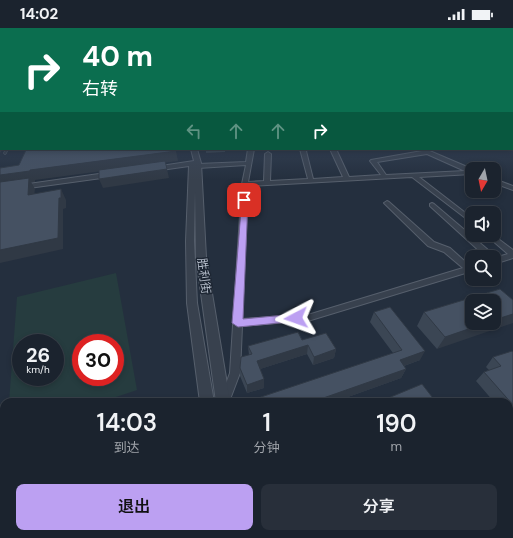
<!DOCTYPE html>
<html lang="zh">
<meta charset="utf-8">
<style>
body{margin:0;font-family:"DM Sans","Noto Sans SC",sans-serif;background:#282f3a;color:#f1f3f6;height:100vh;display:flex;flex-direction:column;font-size:15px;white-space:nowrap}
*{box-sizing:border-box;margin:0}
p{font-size:13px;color:#a0a4aa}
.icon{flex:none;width:22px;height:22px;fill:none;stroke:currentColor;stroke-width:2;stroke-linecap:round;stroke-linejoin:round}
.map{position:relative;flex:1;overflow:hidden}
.sheet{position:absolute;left:0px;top:370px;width:513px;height:140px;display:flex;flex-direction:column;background:#1b232e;border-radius:12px 12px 0 0;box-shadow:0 2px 6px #0003,0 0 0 1px #39404a}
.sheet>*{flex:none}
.top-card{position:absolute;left:0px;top:0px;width:513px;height:122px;box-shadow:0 2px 6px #0003,0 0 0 1px #39404a;background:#0b6e4f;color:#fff;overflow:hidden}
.needle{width:26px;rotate:189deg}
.fabs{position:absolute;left:465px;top:134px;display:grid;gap:8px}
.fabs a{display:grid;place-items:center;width:36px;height:36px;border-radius:8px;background:#1b232e;box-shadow:0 2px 6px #0003,0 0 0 1px #39404a;font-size:20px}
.speed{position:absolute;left:12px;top:306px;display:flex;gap:8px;font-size:20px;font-weight:700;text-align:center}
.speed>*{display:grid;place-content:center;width:52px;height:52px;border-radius:50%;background:#1b232e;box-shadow:0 2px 6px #0003,0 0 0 1px #39404a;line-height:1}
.speed small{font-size:10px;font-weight:400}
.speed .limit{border:6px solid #d22;background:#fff;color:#111}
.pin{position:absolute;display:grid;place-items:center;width:34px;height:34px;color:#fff;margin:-17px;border-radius:8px;box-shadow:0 2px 6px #0006}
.me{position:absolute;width:44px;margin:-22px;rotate:266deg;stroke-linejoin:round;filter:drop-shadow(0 0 3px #0008)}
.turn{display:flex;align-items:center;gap:14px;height:84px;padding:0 16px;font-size:18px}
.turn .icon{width:52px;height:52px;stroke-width:2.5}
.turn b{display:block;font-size:28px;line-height:34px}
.lanes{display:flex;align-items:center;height:38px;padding:0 16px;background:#0003;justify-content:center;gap:20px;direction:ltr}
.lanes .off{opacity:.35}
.eta{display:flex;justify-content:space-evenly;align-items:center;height:68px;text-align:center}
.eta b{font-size:24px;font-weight:600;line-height:28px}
.cta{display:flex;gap:8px;margin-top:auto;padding:8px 16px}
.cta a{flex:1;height:46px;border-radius:8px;background:#bca0f2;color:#111;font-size:16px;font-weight:600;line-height:46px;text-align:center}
.cta a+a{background:#282f3a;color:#f1f3f6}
.status{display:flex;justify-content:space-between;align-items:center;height:28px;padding:0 20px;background:#1b232e;direction:ltr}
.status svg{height:11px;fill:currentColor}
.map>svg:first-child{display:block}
.green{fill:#263c3f;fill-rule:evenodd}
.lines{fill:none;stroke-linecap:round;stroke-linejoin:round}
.service-far1-casing{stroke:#565f6c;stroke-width:3.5}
.service-casing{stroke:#565f6c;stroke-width:8}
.minor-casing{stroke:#565f6c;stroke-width:2}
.tertiary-casing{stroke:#565f6c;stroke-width:2}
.service-far1{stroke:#38414e;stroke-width:2.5}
.service{stroke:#38414e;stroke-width:6}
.minor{fill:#38414e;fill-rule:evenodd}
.tertiary{fill:#38414e;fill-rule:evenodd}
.wall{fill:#3b4654}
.shaded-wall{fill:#303945}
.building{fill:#455162;stroke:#303945}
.route{fill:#bca0f2;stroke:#7a689d}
.labels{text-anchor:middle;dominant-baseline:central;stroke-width:3;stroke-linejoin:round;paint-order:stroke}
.street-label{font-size:12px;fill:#b4bcc9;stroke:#1d2633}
</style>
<div class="status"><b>14:02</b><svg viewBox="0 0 49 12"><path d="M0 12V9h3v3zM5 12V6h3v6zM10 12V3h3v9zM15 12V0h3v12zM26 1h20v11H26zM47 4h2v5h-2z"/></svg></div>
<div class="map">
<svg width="513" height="510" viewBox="0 0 513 510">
<rect width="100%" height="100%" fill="#242f3e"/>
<path class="green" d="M116 245 137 362 101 374H9L17 269ZM21 315H55V349H21ZM81 315H115V349H81Z"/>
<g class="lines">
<defs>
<path id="service-far1" d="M5 125 7 121"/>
<path id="service" d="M320 506 329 509 338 506
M95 510 105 506"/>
<path id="minor" d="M512 94H513V96H512Z
M512 100H513V103H512Z
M248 121H254L248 154 264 153 265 126 268 124 271 126 270 153 308 151 300 121H309L306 123 313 151 343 149 330 121H336L349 149 381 147 370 133 371 132 422 123 421 121H425L472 141V146L419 149 472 190V195L412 149 248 158 242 291 311 286 463 240 444 224 428 218 385 176 384 175 387 173 389 174 434 214 450 220 470 238 472 237V243L311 292 242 298 240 345 229 374H219L230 345 242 156 246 137 198 140 195 138 198 136 246 134ZM427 126 465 143 386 147 377 134Z
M494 151 513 158V162L494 155Z
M432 175 434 176 494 227 495 229 494 230V229H486L430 178V176Z
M486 207H493L513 222V230L494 236V230L508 226Z"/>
<path id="tertiary" d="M191 121H197L201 135 206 229 230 374H216L196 229 195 164 194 213 197 275 214 374H200L187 275 186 213 189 138 154 143 150 141 154 139 194 133Z
M113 144 117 146 116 148 0 164V160Z
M228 506H260L261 510H229Z"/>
</defs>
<use href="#service-far1" class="service-far1-casing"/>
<use href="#service" class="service-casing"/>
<use href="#minor" class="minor-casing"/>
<use href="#tertiary" class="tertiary-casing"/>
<use href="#service-far1" class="service-far1"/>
<use href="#service" class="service"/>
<use href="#minor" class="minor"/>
<use href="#tertiary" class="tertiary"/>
</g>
<path class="wall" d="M206 121H225V124L206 125Z
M500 261 437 321 417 298 424 284Z
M374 284 420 332 404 338 406 341 401 350 334 374H258V370L393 325 370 294Z
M302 312 336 321 334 330 313 337 307 326 260 341 264 351V360L247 365 240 348V340L249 327 248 318Z
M513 324V397L509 392V374H494L476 353 484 344 489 342 486 339 493 329Z
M513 446V484L509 486V448Z"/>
<path class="shaded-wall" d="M1 108V121H3L0 125V109Z
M176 123 178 133 35 152V154H31L35 161 33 178 0 159V147L30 142Z
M167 141 169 150 103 160 99 151Z
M61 161 66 172V180L63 181V221L0 235V222L59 170Z
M513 286V295L437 321 445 309 486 295H494V292Z
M308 317 307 326 257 342V333Z
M336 321 334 330 313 337 314 329Z
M425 323 420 332 395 341 400 332Z
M406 341 401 350 334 374H312Z
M264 351V360L247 365V357Z"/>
<path class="building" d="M0 81H1V91H0Z
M0 95H1V108L0 109Z
M32 121H176V123L30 142V143L0 147V140L19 137 26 122Z
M165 133 167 141 99 151V142Z
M29 150 28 167 61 161V170H59L58 210 0 222V154Z
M500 261 513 272V286L494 292V273H472V295H486L445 309 424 284Z
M390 279 425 323 400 332 406 341 312 374H260L258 370 402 322 374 284Z
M298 304 302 312 326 305 336 321 314 329 308 317 257 333 264 351 247 357 240 340 241 329 252 326 248 318Z
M512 323 513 324V377L484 344 501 338 493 329Z
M422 356 436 374H382L381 373Z
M513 446V478L509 473V448Z
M381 506H470L473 510H372Z"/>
<linearGradient id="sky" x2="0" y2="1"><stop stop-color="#141a22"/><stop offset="0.53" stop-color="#3f4d63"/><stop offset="1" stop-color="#3f4d63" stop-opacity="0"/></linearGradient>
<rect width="513" height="152" fill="url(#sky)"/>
<path class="route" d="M242 170 248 172 243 291 296 286 300 288 301 290 300 293 238 299 232 295Z"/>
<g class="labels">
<g class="street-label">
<text transform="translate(204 248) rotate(83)">胜利街</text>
</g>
</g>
</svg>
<div class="fabs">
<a><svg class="needle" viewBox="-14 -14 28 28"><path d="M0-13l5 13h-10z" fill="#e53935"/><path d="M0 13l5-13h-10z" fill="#a0a4aa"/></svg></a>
<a><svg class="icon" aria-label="sound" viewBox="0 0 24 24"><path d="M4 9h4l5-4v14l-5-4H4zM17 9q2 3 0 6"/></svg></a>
<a><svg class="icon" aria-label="search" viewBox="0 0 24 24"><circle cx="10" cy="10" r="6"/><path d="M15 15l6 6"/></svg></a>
<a><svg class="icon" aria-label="layers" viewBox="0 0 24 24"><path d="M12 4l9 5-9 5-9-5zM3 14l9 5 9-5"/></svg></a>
</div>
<div class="speed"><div>26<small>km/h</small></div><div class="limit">30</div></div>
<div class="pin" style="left:244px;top:172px;background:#d93025"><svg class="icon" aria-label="arrive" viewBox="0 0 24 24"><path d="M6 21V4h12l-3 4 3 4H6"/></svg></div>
<svg class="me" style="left:296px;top:290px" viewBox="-20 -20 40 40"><path d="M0-17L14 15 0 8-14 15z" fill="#bca0f2" stroke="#fff" stroke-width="4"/></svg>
<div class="top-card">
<div class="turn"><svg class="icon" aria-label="right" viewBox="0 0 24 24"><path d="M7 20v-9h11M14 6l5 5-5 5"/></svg><div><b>40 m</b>右转</div></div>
<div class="lanes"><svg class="icon off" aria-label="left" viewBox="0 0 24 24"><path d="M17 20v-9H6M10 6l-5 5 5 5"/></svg><svg class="icon off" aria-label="ahead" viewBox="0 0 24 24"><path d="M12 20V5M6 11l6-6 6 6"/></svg><svg class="icon off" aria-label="ahead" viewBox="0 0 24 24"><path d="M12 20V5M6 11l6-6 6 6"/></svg><svg class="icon" aria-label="right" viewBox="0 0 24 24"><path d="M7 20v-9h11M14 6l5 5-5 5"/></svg></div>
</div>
<section class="sheet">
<div class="eta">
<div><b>14:03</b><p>到达</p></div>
<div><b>1</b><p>分钟</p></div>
<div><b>190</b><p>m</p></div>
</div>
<div class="cta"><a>退出</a><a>分享</a></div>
</section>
</div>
